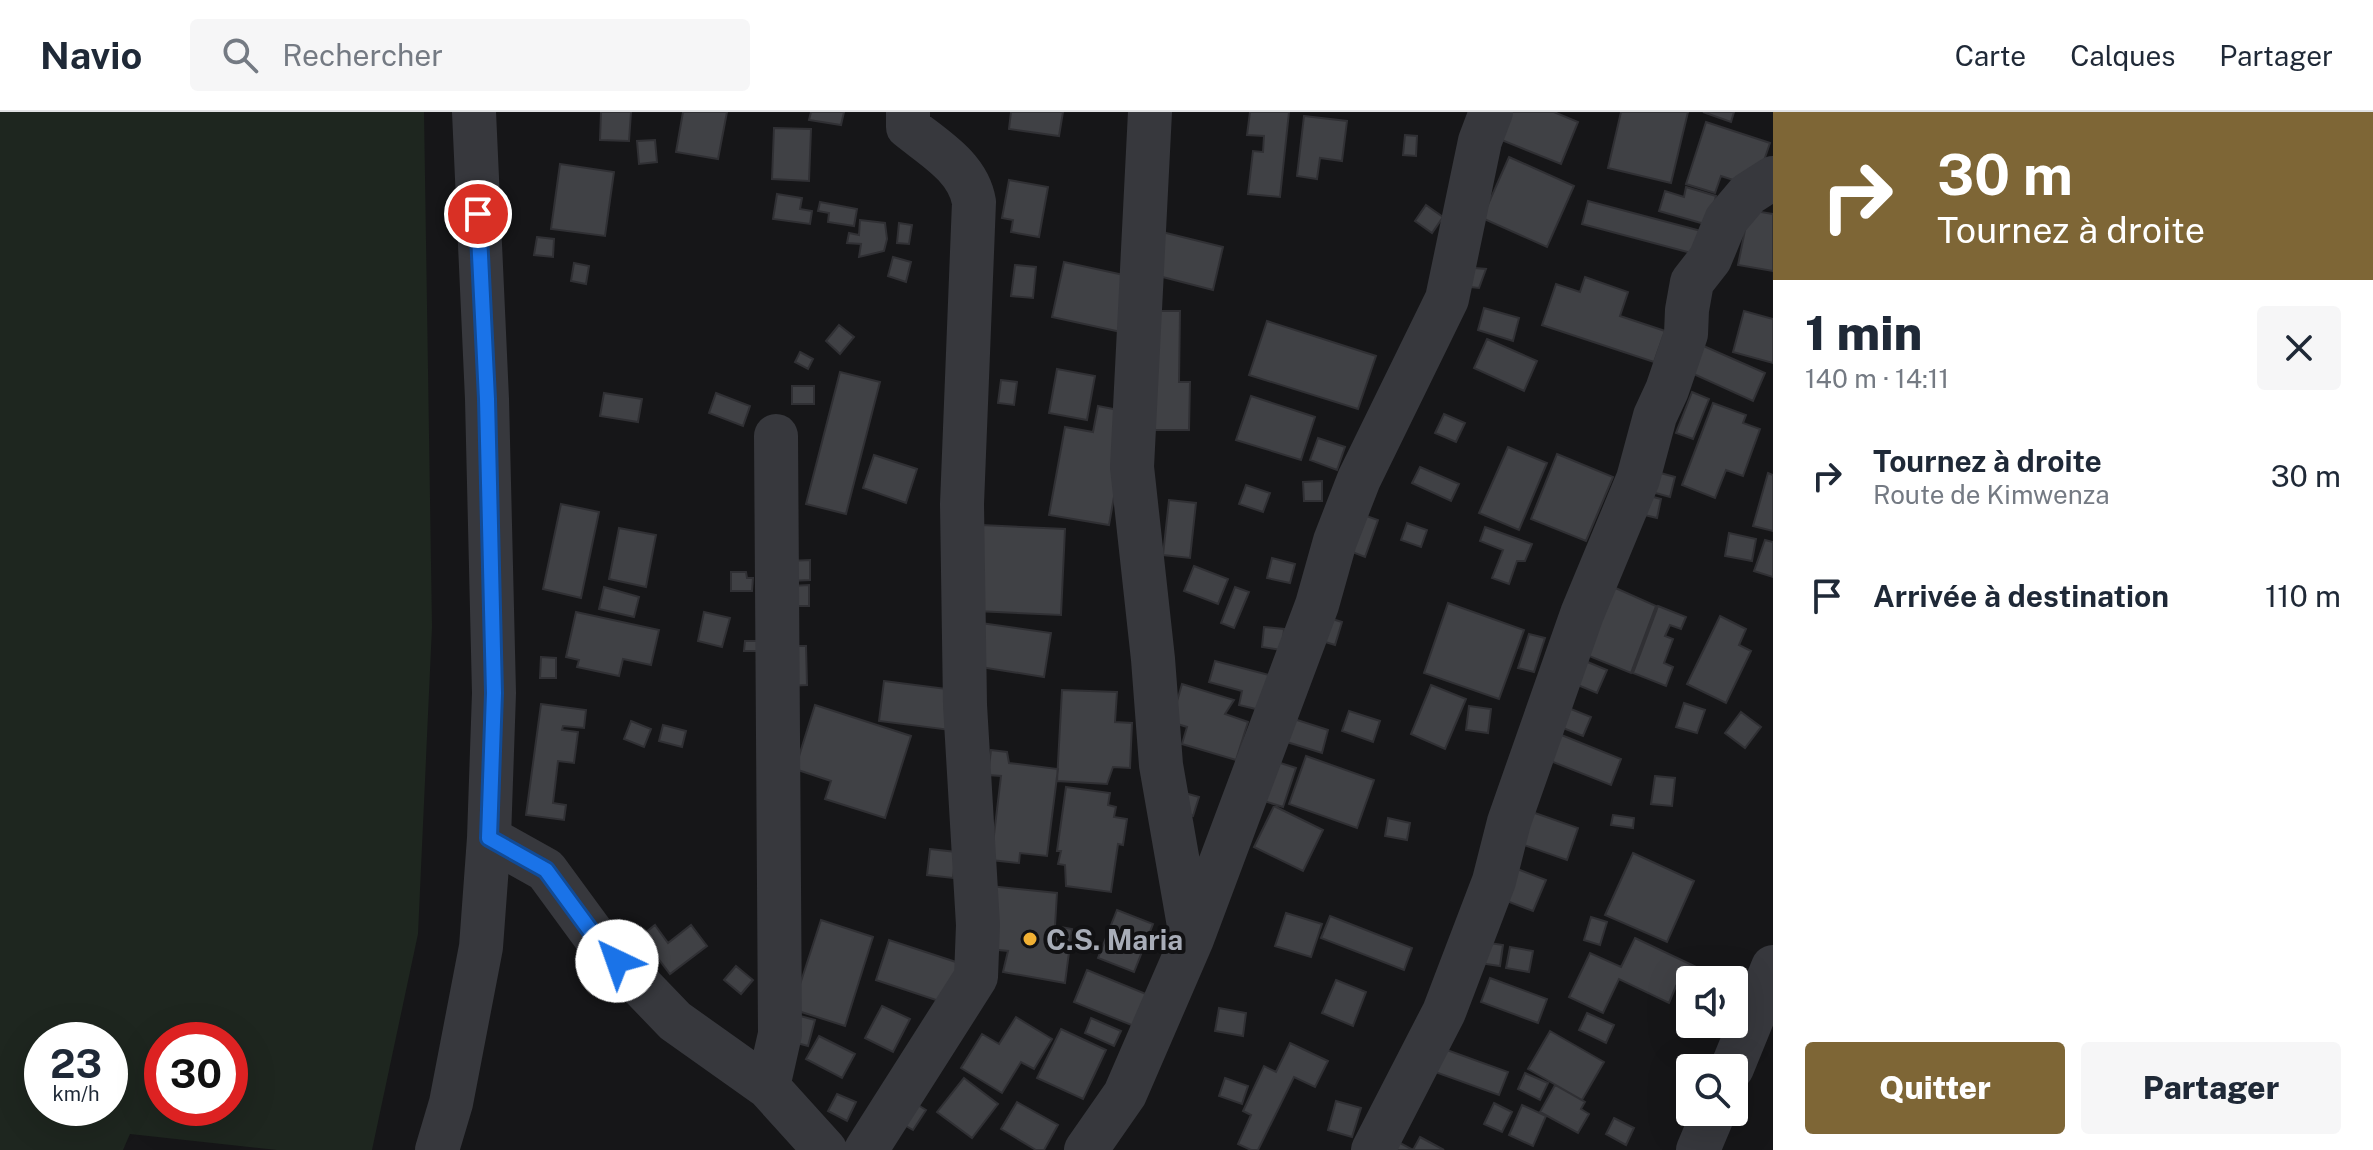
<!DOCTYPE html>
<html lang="fr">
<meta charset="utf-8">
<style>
body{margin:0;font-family:"Public Sans",sans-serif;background:#f6f6f7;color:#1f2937;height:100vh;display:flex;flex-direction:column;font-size:30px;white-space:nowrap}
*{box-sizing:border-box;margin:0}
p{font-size:26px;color:#747a83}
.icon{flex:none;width:44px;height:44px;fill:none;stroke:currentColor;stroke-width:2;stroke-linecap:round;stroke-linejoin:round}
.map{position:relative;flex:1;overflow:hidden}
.side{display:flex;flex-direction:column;background:#fff;width:600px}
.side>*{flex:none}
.hud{background:#7e6636;color:#fff;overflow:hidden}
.buttons{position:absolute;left:1676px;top:854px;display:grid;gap:16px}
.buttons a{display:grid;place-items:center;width:72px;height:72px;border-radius:8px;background:#fff;box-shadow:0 8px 32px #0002;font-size:40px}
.speed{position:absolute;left:24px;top:910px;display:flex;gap:16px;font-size:40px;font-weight:700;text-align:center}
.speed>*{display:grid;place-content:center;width:104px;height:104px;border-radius:50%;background:#fff;box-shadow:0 8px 32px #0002;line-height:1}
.speed small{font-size:20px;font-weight:400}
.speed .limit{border:12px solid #d22;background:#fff;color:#111}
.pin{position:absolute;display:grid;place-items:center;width:68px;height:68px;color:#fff;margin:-34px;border:4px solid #fff;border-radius:50%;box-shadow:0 2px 8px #0007}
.me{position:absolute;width:88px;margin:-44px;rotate:318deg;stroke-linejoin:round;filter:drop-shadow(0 0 6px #0008)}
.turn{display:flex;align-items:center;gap:28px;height:168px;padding:0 32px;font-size:36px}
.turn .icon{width:104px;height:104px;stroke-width:2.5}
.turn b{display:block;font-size:56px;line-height:68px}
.round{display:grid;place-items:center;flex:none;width:84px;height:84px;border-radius:8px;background:#f6f6f7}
.overview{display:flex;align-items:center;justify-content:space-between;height:136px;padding:0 32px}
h1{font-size:48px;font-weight:800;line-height:60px}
.primary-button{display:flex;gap:16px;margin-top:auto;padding:16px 32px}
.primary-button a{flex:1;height:92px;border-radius:8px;background:#7e6636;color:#fff;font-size:32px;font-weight:800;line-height:92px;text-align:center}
.primary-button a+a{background:#f6f6f7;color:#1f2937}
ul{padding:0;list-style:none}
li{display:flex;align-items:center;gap:24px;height:120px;padding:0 32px}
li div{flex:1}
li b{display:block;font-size:30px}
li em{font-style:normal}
header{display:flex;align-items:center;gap:48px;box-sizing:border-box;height:112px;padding:0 40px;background:#fff;border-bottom:2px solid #e0e1e3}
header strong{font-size:38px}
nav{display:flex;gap:44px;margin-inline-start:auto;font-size:28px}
.search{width:560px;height:72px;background:#f6f6f7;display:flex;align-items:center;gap:20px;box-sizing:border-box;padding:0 28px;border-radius:8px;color:#747a83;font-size:30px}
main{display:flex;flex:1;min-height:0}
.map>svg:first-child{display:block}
.green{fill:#1e261f;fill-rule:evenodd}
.building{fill:#404145;stroke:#303034;stroke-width:2}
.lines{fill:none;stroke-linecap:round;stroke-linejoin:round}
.minor{stroke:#37383d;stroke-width:44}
.route-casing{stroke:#114b97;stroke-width:20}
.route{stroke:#1a73e8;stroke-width:14}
.poi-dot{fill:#f2b134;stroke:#111113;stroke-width:3}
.labels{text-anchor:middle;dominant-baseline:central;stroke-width:8;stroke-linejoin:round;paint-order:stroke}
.poi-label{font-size:28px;font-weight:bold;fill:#a8adb8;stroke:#111113;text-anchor:start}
</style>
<header>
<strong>Navio</strong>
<div class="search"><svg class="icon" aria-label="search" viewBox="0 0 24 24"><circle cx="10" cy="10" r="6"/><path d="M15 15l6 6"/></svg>Rechercher</div>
<nav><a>Carte</a><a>Calques</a><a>Partager</a></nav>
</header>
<main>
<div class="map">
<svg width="1773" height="1038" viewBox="0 0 1773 1038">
<rect width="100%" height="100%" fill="#161618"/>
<path class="green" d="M0 0H424L432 515 418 822 372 1038H277L130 1022 123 1038H0ZM42 928H110V996H42ZM162 928H230V996H162Z"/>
<path class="building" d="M601 0H631L629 29 600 28Z
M683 0H727L718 47 676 40Z
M811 0H844L841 13 809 8Z
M1011 0H1063L1059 24 1009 17Z
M1250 0H1289L1280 85 1248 82 1253 39 1263 40 1264 24 1247 23Z
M1510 0H1554L1578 10 1561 52 1499 27Z
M1621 0H1688L1671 71 1608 56Z
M1703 0H1734L1731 10Z
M1304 4 1347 9 1342 49 1320 46 1317 67 1297 64Z
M1706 10 1770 31 1755 75 1721 64 1715 81 1686 72Z
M774 16 811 17 809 69 772 67Z
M1405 23 1417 24 1416 44 1403 43Z
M655 28 657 50 639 52 637 29Z
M1509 45 1574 74 1547 135 1482 106Z
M560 52 614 60 605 124 551 117Z
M1009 68 1048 75 1039 125 1011 120 1013 108 1002 106Z
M1686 75 1716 84 1708 113 1659 99 1665 79 1684 85Z
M777 82 802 86 800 97 812 99 810 112 773 107Z
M1588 89 1701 119 1695 142 1582 112Z
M820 90 857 97 854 114 828 110 829 101 818 99Z
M1426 93 1443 105 1432 121 1415 109Z
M1749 98 1773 102V159L1738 153Z
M860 108 885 111 887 127 884 139 859 145 861 132 847 131 849 121 859 123Z
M899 111 912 113 909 132 897 131Z
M1158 119 1223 135 1213 178 1147 161Z
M537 125 554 127 553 145 534 143Z
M893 145 911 150 906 170 888 164Z
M1064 150 1133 165 1121 220 1052 205Z
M574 151 589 154 586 172 571 169Z
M1015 153 1036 155 1033 186 1011 184Z
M1462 155 1486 157 1479 176 1461 174Z
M1585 165 1628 180 1620 204 1665 219 1654 250 1542 213 1556 172 1580 180Z
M1484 196 1519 206 1513 229 1478 218Z
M1153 199H1180L1179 270H1190L1189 318H1152Z
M1744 199 1773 207V251L1733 240Z
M1267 209 1376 244 1358 297 1249 263Z
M839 213 854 225 840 242 826 229Z
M1487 227 1537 249 1524 279 1474 256Z
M1699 232 1765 261 1753 289 1687 259Z
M800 240 813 247 808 257 795 250Z
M1057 257 1095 264 1087 308 1049 301Z
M840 260 880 270 846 402 806 392Z
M1001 268 1017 270 1014 293 998 291Z
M792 274H814V292H792Z
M1692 280 1709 287 1693 327 1676 321Z
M604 281 642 287 638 310 600 304Z
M716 281 750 294 743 314 709 301Z
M1251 284 1315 305 1301 348 1236 328Z
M1713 291 1746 303 1743 311 1760 317 1743 364 1726 358 1715 386 1682 373Z
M1098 294 1129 300 1109 413 1049 403 1065 315 1093 320Z
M1444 302 1465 311 1456 330 1435 321Z
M1318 326 1345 335 1337 358 1310 348Z
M1508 335 1547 351 1519 418 1479 401Z
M1557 342 1613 365 1586 429 1531 407Z
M874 343 917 357 906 391 863 376Z
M1420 355 1459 372 1451 389 1412 371Z
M1646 357 1675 365 1670 385 1641 377Z
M1768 361 1773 363V419L1753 414Z
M1322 369V389H1304L1303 370Z
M1246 373 1270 381 1263 400 1239 392Z
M1638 381 1661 387 1657 406 1632 400Z
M1169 388 1196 391 1190 446 1163 443Z
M561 392 599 400 581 486 543 477Z
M1358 401 1378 408 1365 445 1347 438Z
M1407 411 1427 418 1421 435 1401 428Z
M981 413 1065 417 1061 503 976 499Z
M1485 415 1532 432 1525 449H1517L1509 472 1492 466 1503 438 1480 429Z
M619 416 656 423 646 475 609 467Z
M1729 421 1756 427 1752 449 1725 444Z
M1765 428 1773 430V465L1754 459Z
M1272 446 1295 452 1290 471 1267 466Z
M810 448V468L789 469 788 449Z
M1194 454 1228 467 1218 492 1184 479Z
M731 460H746L747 466H753L752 479H731Z
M1602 470 1656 494 1631 561 1589 544Z
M809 473V494H792L791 474Z
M604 475 639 485 634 505 599 497Z
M1235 475 1249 480 1234 516 1221 511Z
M1448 491 1524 518 1499 587 1424 561Z
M1658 494 1686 505 1681 517 1670 513 1665 524 1673 527 1664 551 1673 555 1666 574 1633 561Z
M576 500 659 518 651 553 623 547 619 564 577 555 579 548 566 545Z
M704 500 730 506 722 535 698 529Z
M1319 503 1342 510 1335 533 1312 526Z
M1720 504 1746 517 1739 533 1751 539 1726 591 1687 572Z
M981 511 1051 521 1044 565 974 554Z
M1264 515 1284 517 1282 538 1262 535Z
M1529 522 1545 526 1534 560 1518 556Z
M745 529H759V539H744Z
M788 534H806L807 573 789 574Z
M541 545 556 546V566H540Z
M1578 546 1607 558 1597 581 1568 569Z
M1215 549 1269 563 1260 598 1239 593 1242 579 1209 570Z
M884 569 955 578 950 618 879 609Z
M1182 572 1234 588 1225 602 1248 610 1236 648 1182 632 1187 615 1171 610Z
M1431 573 1466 587 1445 637 1411 622Z
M1062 578 1117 580 1115 610 1132 611 1130 656 1113 655 1107 672 1057 669Z
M1684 591 1705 598 1697 621 1676 615Z
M541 592 586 598 584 616 563 614 562 618 578 620 574 651 558 649 553 691 566 693 564 708 526 703Z
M815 593 911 624 885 706 825 687 831 669 795 657Z
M1561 593 1591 605 1583 624 1553 612Z
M1469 594 1491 597 1488 621 1466 618Z
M1349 599 1380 609 1373 630 1342 619Z
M1741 600 1761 615 1745 636 1725 621Z
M1294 607 1328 618 1322 641 1287 630Z
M631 609 651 617 644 635 624 627Z
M663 613 686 619 682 635 659 629Z
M1549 618 1621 647 1611 673 1538 644Z
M991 638 1007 640 1009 651 1058 657 1047 744 1020 741 1019 751 991 748 1001 664 988 663Z
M1306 644 1374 668 1357 716 1289 692Z
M1271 648 1296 656 1283 695 1258 687Z
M1655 664 1675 666 1672 694 1651 692Z
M1066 675 1110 681 1108 693 1116 695 1114 705 1127 707 1123 733 1118 732 1111 780 1066 774 1065 753 1058 752 1061 739H1057Z
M1181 680 1199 685 1193 704 1175 698Z
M1274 694 1323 718 1303 759 1254 735Z
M1532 700 1578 716 1567 748 1521 732Z
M1613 703 1634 706 1633 716 1611 713Z
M1388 706 1410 711 1407 728 1385 724Z
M930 737 956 740 953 766 927 763Z
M1633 741 1694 769 1667 830 1605 803Z
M1512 755 1546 768 1533 799 1499 786Z
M990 774 1057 781 1055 814 1072 817 1065 871 1003 860 1008 839 989 837Z
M1117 798 1153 812 1134 860 1098 846Z
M1286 801 1322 812 1311 845 1275 834Z
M1330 804 1412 836 1404 858 1321 826Z
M1591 805 1607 810 1600 833 1584 828Z
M821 808 873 825 845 914 792 897Z
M655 813 668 831 691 813 707 834 670 862 641 824Z
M1635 826 1709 861 1706 868H1690V881L1676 874 1669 891 1619 867 1603 901 1569 885 1590 841 1621 855Z
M889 828 965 853 951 893 876 868Z
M1483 830 1503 833 1500 854 1479 851Z
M1510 835 1533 839 1529 860 1506 856Z
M736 854 753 868 741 882 724 868Z
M1087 858 1146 882 1134 914 1074 890Z
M1490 866 1547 887 1538 911 1481 890Z
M1336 868 1366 880 1353 914 1322 901Z
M882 894 910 907 893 940 865 926Z
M1219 896 1246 901 1243 924 1215 919Z
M1587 901 1614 913 1606 931 1579 918Z
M793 902 815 908 808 934 786 928Z
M1016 905 1052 927 1034 957 1021 950 1002 981 961 956 982 922 999 932Z
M1091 906 1121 919 1114 934 1085 921Z
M1061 917 1106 938 1083 987 1037 966Z
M1550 919 1604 950 1582 988 1528 957Z
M819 924 855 942 842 966 806 947Z
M1290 931 1328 949 1315 975 1294 965 1258 1038H1251L1238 1032 1251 1003 1243 999 1264 954 1276 960Z
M1433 933 1508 960 1499 983 1424 956Z
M1525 961 1548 971 1540 988 1518 977Z
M964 966 998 992 972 1026 937 1000Z
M1225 966 1248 974 1242 992 1219 984Z
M1555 973 1585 990 1581 997 1589 1002 1578 1021 1540 1000Z
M837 982 856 990 847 1009 828 999Z
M905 985 926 998 913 1018 892 1006Z
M1336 989 1361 996 1352 1025 1328 1018Z
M1017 990 1058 1013 1044 1038H1036L1001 1017Z
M1494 991 1512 1000 1502 1020 1484 1012Z
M1522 993 1546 1004 1533 1034 1509 1023Z
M1614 1006 1634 1016 1626 1033 1606 1022Z
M1420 1025 1444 1038H1384L1391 1026 1413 1038Z"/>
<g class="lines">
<path class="minor" d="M1150 0 1132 355 1153 547 1161 653 1191 825
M489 726 546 758 598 829 675 909 768 975 825 1038
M1732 956 1773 855
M768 975 780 922 776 324
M437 1038 451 991 481 835 489 726 494 581 487 287 474 0
M866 1038 976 865 978 813 965 593 962 392 974 90C968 55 934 36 908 15V0
M1086 1038 1125 982 1192 827 1317 493 1335 429 1359 367 1447 187 1480 29 1491 0
M1373 1038 1444 900 1494 769 1509 710 1582 502 1638 367 1655 304 1667 278 1686 222 1687 198 1692 170 1710 147 1726 108 1748 82 1773 66
M1698 1038 1714 1000"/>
</g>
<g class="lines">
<defs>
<path id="route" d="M478 102 487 287 494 581 489 726 546 758 598 829 617 849"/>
</defs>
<use href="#route" class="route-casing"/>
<use href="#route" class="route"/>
</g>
<circle class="poi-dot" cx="1030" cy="827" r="8"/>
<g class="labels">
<g class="poi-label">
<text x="1046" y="827">C.S. Maria</text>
</g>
</g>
</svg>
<div class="buttons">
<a><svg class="icon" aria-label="sound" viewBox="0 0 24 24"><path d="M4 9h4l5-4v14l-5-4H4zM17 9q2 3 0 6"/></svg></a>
<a><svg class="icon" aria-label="search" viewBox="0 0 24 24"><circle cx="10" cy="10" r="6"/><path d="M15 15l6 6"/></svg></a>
</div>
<div class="speed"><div>23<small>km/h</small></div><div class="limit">30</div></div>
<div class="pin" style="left:478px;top:102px;background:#d93025"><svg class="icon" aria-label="arrive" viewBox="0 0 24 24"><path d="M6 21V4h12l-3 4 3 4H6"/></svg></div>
<svg class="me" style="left:617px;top:849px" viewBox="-20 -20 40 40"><circle r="19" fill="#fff"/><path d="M0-13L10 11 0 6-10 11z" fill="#1a73e8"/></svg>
</div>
<section class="side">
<div class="hud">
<div class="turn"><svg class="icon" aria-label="right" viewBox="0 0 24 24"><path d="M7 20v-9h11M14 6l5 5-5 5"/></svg><div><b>30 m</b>Tournez à droite</div></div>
</div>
<div class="overview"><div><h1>1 min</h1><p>140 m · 14:11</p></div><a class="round"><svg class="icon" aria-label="close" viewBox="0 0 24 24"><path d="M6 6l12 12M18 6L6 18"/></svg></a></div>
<ul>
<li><svg class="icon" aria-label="right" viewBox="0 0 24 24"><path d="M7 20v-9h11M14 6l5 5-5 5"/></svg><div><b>Tournez à droite</b><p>Route de Kimwenza</p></div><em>30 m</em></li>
<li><svg class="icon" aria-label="arrive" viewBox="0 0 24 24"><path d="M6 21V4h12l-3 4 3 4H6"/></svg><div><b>Arrivée à destination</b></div><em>110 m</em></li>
</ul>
<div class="primary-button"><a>Quitter</a><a>Partager</a></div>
</section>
</main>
